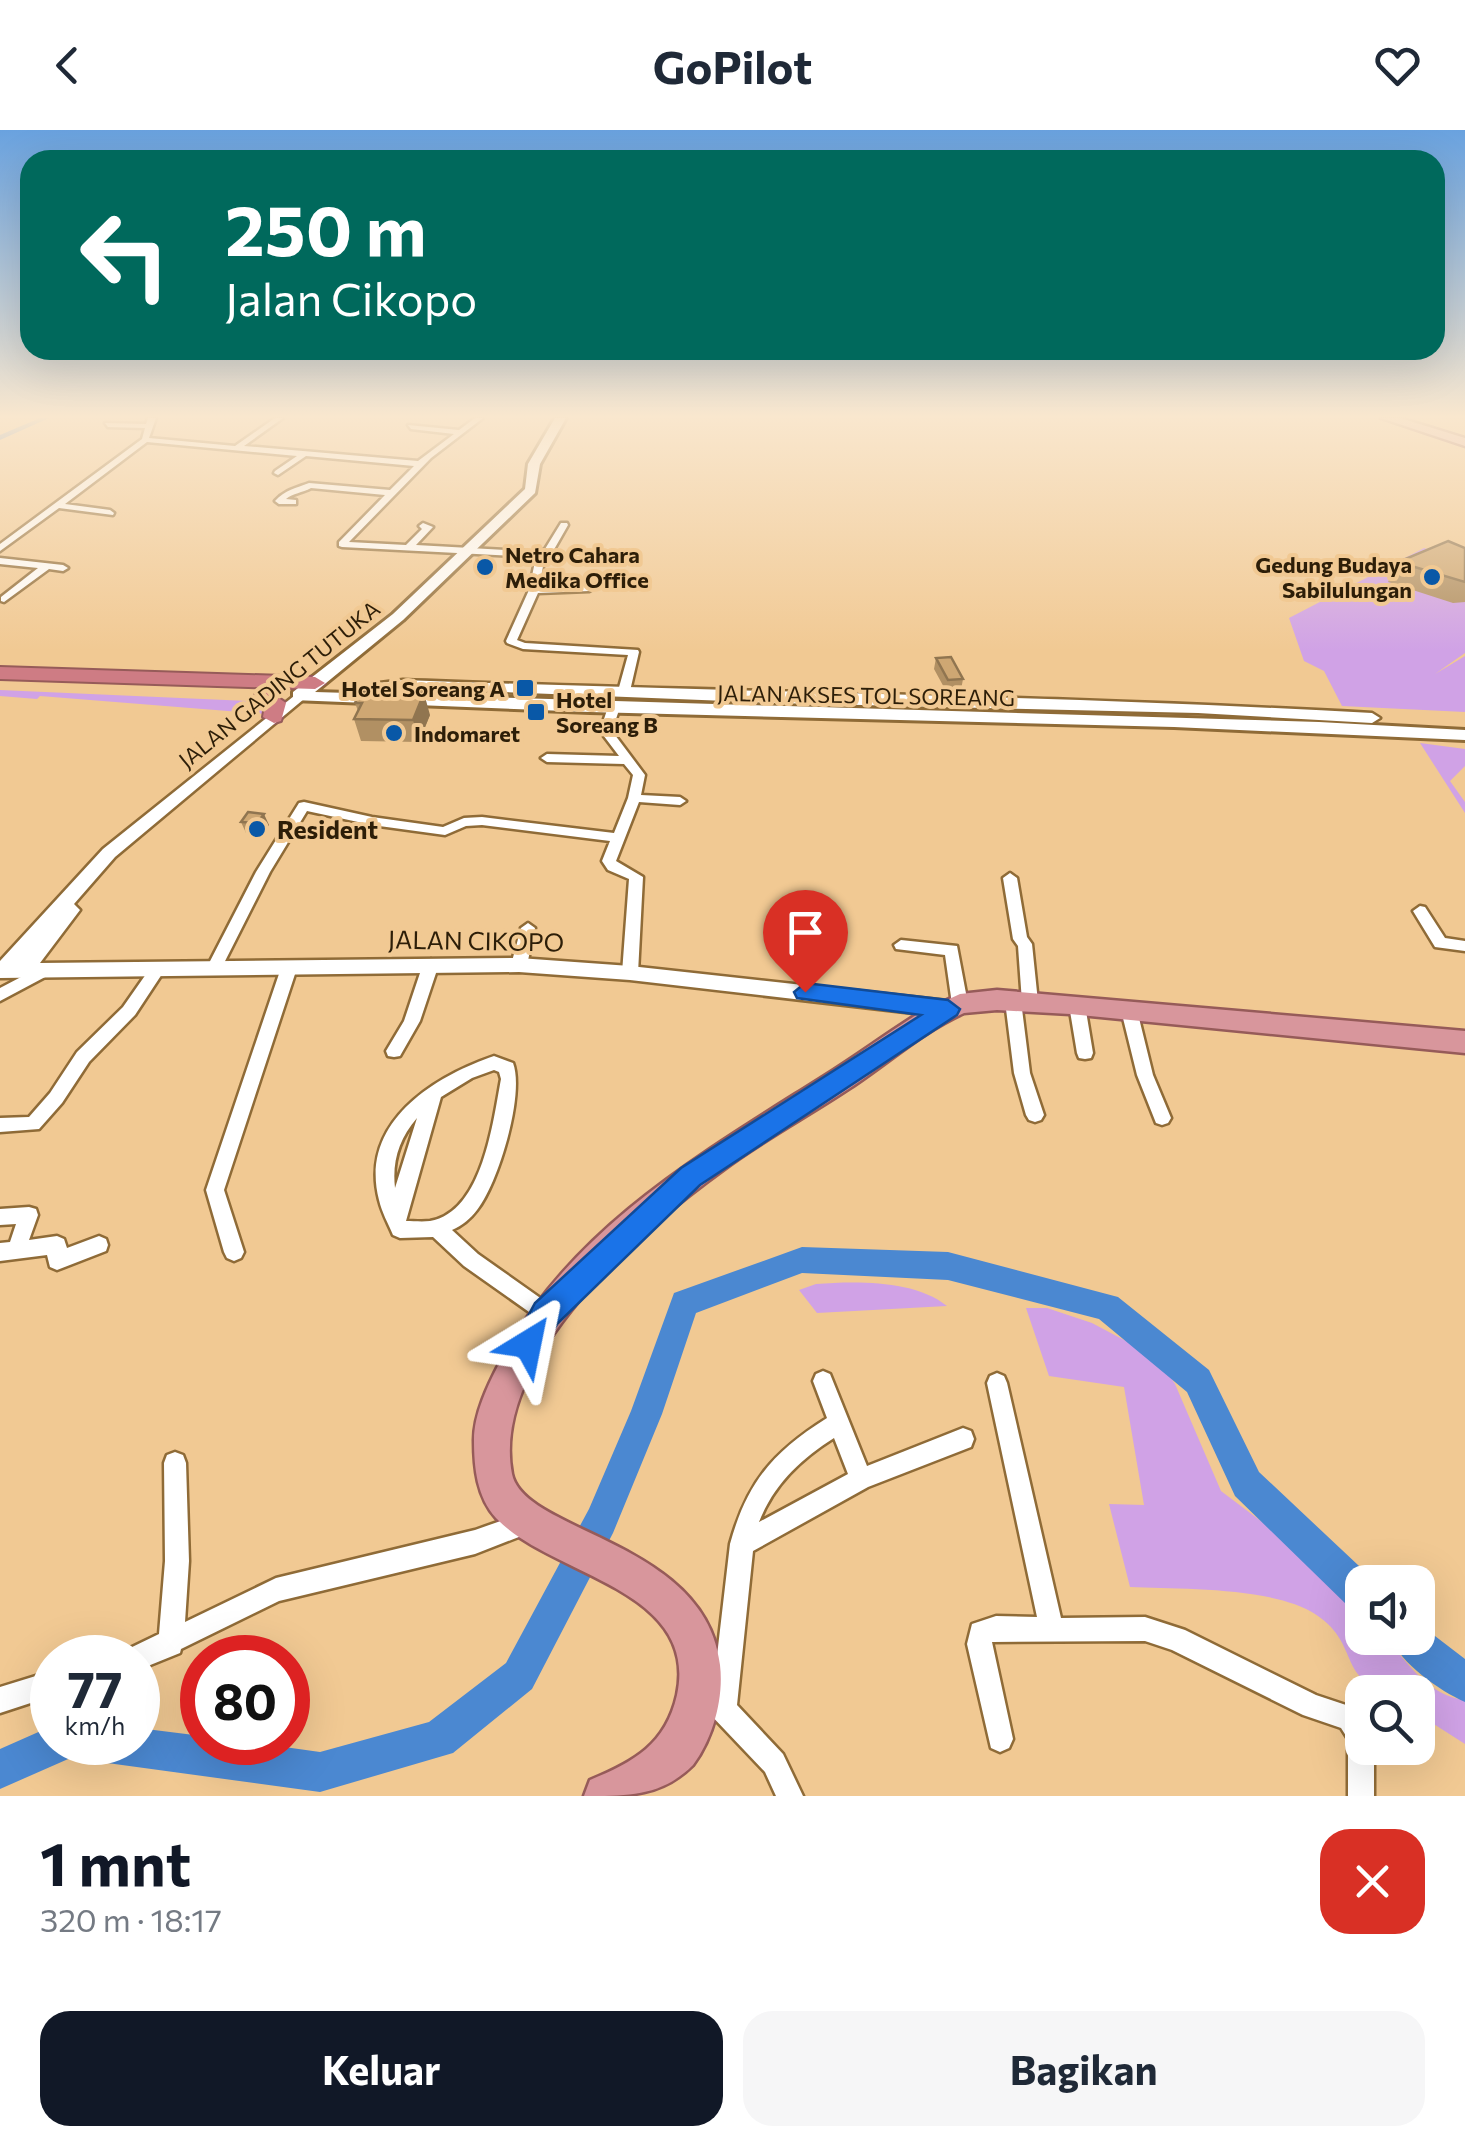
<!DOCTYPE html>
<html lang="id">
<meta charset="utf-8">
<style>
body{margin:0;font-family:Commissioner,sans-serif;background:#f6f6f7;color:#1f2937;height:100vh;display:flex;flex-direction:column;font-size:38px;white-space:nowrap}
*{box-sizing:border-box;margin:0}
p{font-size:32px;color:#747a83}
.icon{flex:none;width:55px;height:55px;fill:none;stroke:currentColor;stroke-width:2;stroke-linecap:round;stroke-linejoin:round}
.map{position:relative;height:1666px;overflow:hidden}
.drawer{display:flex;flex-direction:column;background:#fff;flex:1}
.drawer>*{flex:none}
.top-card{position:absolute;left:20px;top:20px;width:1425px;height:210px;border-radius:30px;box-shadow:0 10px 40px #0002;background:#00695c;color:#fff;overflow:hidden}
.buttons{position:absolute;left:1345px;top:1435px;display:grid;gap:20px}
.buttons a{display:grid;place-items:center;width:90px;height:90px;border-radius:20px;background:#fff;box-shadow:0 10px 40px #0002;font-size:50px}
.speed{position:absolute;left:30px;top:1505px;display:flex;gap:20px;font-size:50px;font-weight:700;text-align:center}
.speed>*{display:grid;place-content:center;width:130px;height:130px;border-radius:50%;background:#fff;box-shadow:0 10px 40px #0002;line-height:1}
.speed small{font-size:25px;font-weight:400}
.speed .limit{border:15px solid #d22;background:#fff;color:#111}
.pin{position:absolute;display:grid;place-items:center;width:85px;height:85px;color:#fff;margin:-102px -42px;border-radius:50% 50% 50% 0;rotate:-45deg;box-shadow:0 0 10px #0007}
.pin .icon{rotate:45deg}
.me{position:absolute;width:110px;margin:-55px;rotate:35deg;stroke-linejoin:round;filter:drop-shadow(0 0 8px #0008)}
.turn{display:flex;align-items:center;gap:35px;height:210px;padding:0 40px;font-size:45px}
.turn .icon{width:130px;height:130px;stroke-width:2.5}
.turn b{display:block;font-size:70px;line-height:85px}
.round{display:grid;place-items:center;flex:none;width:105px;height:105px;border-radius:30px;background:#f6f6f7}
.summary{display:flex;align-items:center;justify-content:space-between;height:170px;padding:0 40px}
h1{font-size:60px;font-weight:700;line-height:75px;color:#111827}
.action{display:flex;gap:20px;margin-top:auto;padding:20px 40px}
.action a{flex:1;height:115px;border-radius:30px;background:#111827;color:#fff;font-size:40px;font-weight:700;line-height:115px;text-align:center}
.action a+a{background:#f6f6f7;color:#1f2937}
header{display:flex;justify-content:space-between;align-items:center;height:130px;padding:0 40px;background:#fff;font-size:45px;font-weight:700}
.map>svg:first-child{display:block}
.green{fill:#d0a2e6}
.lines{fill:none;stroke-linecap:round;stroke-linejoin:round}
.canal{fill:#4b88d1;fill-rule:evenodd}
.river{fill:#4b88d1;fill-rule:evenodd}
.minor-casing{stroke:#8f6b37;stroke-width:5}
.tertiary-casing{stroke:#8f6b37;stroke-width:5}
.secondary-casing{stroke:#8f6b37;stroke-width:6}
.primary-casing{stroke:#965b59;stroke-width:5}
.trunk-casing{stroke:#965b59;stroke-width:5}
.motorway-casing{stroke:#965b59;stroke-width:4}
.minor{fill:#fff;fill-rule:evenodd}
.tertiary{fill:#fff;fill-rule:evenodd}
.secondary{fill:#fff;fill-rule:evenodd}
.primary{fill:#e2b0b5;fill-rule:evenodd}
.trunk{fill:#d8969c;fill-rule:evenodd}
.motorway{fill:#ce7c84;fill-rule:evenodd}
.wall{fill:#b19063}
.shaded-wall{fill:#907550}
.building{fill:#cea773;stroke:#907550;stroke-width:2.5}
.route{fill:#1a73e8;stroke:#114b97;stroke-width:2.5}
.poi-dot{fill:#0958a7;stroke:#f1c993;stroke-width:4}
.labels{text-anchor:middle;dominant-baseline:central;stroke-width:8;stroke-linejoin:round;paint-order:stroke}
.far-poi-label{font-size:22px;font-weight:bold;fill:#2d1e08;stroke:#f1c993;text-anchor:start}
.far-street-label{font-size:22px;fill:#2d1e08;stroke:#f1c993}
.poi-label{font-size:25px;font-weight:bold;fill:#2d1e08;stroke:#f1c993;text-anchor:start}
.street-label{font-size:25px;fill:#2d1e08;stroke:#f1c993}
</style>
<header><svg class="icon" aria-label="back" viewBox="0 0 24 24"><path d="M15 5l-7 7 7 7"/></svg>GoPilot<svg class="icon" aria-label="heart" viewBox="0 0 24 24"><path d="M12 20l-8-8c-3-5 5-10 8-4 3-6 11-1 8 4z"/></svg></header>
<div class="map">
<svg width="1465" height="1666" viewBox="0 0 1465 1666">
<rect width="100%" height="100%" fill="#f1c993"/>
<path class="green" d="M1424 418 1465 431V523L1435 544 1465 526V582L1342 576 1324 541 1304 531 1289 488Z
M0 560 248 571 265 578V584L40 566 37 569 0 566Z
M1420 613 1465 619V636L1450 651 1465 672V683Z
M816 1154C857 1151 915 1150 947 1176L817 1183 799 1160Z
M1026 1178H1047L1092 1193 1158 1228 1175 1254 1221 1361 1286 1410 1332 1457 1362 1481V1508H1386C1408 1534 1429 1566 1465 1570V1614L1418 1584V1562C1328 1562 1368 1518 1315 1484 1274 1457 1179 1459 1130 1457L1109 1374 1144 1375 1124 1257 1049 1246Z"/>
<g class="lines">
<path class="canal" d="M40 288H49L0 310V305Z"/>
<path class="river" d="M802 1117 948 1122 1118 1167 1209 1240 1259 1342 1375 1451 1362 1452V1482L1349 1477 1235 1366 1187 1262 1099 1189 948 1150 802 1143 696 1183 662 1284 613 1403 532 1559 453 1623 320 1662 100 1632 86 1626 81 1612H138V1598L202 1606V1612H248L320 1622 429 1592 506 1533 589 1379 631 1281 674 1163Z
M1418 1493 1465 1529V1572C1440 1561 1400 1533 1391 1508H1418Z
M52 1596V1612H80L75 1626 0 1659V1619Z"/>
<defs>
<path id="minor" d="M148 288H156L149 308 235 316 275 288H283L244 316 418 331 454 304 411 299 408 295 459 300 475 288H483L431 328 349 412 406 415 422 399 419 396 423 393 433 397 416 415 540 422 545 419 561 393H567L568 395 552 423 545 426 539 457 589 455 594 458 589 461 538 463 517 510 525 513 638 520 639 522 630 561 624 564 618 561 628 525 523 519 507 513 506 511 529 460 536 427 342 417 339 416V412L385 365 311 358C302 363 293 363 286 369L296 370V374H279L275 371C285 360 296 358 309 353L390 360 414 336 306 326 278 345 274 343 275 341 297 326 147 312 65 374 110 380 114 383 113 385 59 378 0 421V414L142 309 145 298 108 297 105 293 146 294Z
M0 428 63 435 68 438 63 441 49 439 4 472 1 471V467L38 438 0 434Z
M613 577 619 580 612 601 645 645 641 665 680 667 686 671 680 675 639 672 616 731 643 747 638 843 635 847H625L622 843 629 749 608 740 602 731 610 711 482 695 466 696 445 705 372 695 307 681 270 742 219 843H209L206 839 256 742 299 673 304 672 372 687 443 697 464 688 482 687 614 703 628 668 633 645 624 634 547 632 541 628 547 624 619 626 600 601 607 580Z
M1010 743 1017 748 1027 807 1032 814 1038 872 1035 876H1025L1022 872 1018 816 1013 809 1003 748Z
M1420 776 1425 777 1445 808 1465 811V821L1435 817 1413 781Z
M528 793 535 798 527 835 519 841 511 835 521 798Z
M901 810 957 816 968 874 966 878H954L952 874 945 825 896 819 894 815Z
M431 829 439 834 420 891 400 926 394 927 388 926 386 921 404 891 423 834Z
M289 832 297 838 224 1060 244 1122 241 1128 234 1131 227 1128 224 1122 206 1060 281 838Z
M156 835 164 841 135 885 89 932 62 973 39 999 0 1002V988L29 987 50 963 77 922 123 877 151 837Z
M42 836 47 838 50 842 47 846 0 871V858Z
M1013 865 1018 867 1021 871 1030 943 1044 985 1041 990 1035 992 1029 990 1026 985 1014 943 1005 871 1008 867Z
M1077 869 1083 871 1085 875 1093 923 1091 928 1085 929 1079 928 1077 923 1069 875 1071 871Z
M1129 874 1135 876 1137 880 1153 945 1171 988 1168 993 1162 995 1156 993 1137 945 1121 880 1123 876Z
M494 926 513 933C525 964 498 1054 477 1080 471 1088 462 1096 452 1100L478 1124 553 1177 556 1184 553 1191 546 1194 464 1136 433 1107 400 1108 393 1105C388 1093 382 1083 379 1070 359 993 433 947 494 926ZM494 940 499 942 501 949C493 991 483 1082 430 1091 422 1092 413 1091 406 1091L441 967 472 948ZM417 988 395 1058C392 1031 399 1009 417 988Z
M29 1077 36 1079 38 1085 29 1110 57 1106 64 1109 67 1118 99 1106 106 1109 108 1115 106 1121 57 1140 50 1137 47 1125 0 1131V1113L10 1112 16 1094 0 1095V1079Z
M823 1241 830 1244 867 1336 963 1298 971 1301 974 1309 971 1317 868 1357 753 1421 737 1575 783 1624 803 1666H776L765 1642 707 1581 703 1572 707 1563 713 1560 730 1414C747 1352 773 1322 827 1288L813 1251 816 1244ZM834 1308 848 1344 759 1392C774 1354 801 1329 834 1308Z
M997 1243 1004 1246 1007 1253 1061 1488 1145 1487 1185 1500 1316 1565 1358 1579 1362 1585V1618H1374V1666H1348V1609L1341 1598 1303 1585 1172 1520 1145 1511 992 1512 1013 1609 1009 1618 1000 1622 991 1618 967 1514 972 1494 996 1486 1037 1487 987 1253 990 1246Z
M175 1322 183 1325 186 1333 189 1431 185 1492 276 1448 475 1400 526 1382 534 1385 537 1393 534 1401 475 1424 279 1471 181 1519 180 1523 138 1540V1528H125L128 1519 159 1504 165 1431 164 1333 167 1325Z
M52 1541V1566L0 1583V1557Z"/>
<path id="tertiary" d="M403 550C726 562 1049 565 1372 583L1380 588 1372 593 1198 583 779 573 403 558 380 561 373 557 380 553Z
M299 562 304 563V569L115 727 74 774 80 780 40 833 519 828 630 836 948 871 955 873 958 879 955 885 948 887 630 850 519 842 0 848V831L103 719Z"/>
<path id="secondary" d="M555 288H566L540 334 535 363 403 490 315 562 1319 592 1465 600V610L1174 597 590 582 293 570V562L393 484 525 359 528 334Z"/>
<path id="primary" d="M1381 288H1400L1465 308V316Z"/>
<path id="trunk" d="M997 860 1465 901V923L1070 884 997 880 964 883C922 902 888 933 850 958 808 986 763 1010 723 1040 640 1100 490 1230 512 1344 524 1403 706 1411 720 1535 724 1568 713 1608 693 1635 662 1666 630 1666 584 1666L590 1650C634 1632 666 1614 677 1565 700 1458 550 1446 496 1388 477 1367 474 1338 474 1310 474 1284 488 1255 500 1232 571 1096 708 1020 832 941 862 922 890 901 921 882L960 864Z"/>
<path id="motorway" d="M0 537 315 547 325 553 315 559 0 549Z
M265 559 286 573 281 591 274 593 263 587 265 575 255 565Z"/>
</defs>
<use href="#minor" class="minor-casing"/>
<use href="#tertiary" class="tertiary-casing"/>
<use href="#secondary" class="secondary-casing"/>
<use href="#primary" class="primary-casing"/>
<use href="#trunk" class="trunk-casing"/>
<use href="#motorway" class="motorway-casing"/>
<use href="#minor" class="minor"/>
<use href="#tertiary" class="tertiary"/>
<use href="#secondary" class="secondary"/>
<use href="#primary" class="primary"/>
<use href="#trunk" class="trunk"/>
<use href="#motorway" class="motorway"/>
</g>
<path class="wall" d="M1465 418V472L1453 473 1388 452 1398 432Z
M936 528 963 549 961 560 946 561 934 539Z
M360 562 430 585 419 612 361 611 354 589 358 581 355 573Z
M241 692 269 695 262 705 246 703Z"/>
<path class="shaded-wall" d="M424 563 430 585 419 612 413 590Z
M264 684 269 695 262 705 257 693Z"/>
<path class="building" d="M1448 411 1465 418V452L1398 432Z
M951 527 963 549 948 550 936 528Z
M360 562 424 563 413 590 354 589 362 573H355Z
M248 682 264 684 257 693 241 692Z"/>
<linearGradient id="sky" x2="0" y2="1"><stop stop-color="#69a2df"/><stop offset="0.55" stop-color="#f9e7ce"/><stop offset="1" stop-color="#f9e7ce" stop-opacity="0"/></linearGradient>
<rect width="1465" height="521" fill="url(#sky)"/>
<path class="route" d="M805 853 948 870 960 879 957 885 700 1055 557 1194 539 1225 528 1230 517 1225 513 1214 535 1173 681 1038 921 885 797 868 794 862Z"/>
<g class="poi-dot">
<circle cx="485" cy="437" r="10"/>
<circle cx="1432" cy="447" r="10"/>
<rect x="515" y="548" width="20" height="20" rx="5"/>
<rect x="526" y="572" width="20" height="20" rx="5"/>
<circle cx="394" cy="603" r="10"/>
<circle cx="257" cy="699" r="10"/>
</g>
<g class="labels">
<g class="far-poi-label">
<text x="505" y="424">Netro Cahara<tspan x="505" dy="25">Medika Office</tspan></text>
<text x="1412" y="434" text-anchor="end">Gedung Budaya<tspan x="1412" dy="25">Sabilulungan</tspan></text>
<text x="505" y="558" text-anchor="end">Hotel Soreang A</text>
<text x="556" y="569">Hotel<tspan x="556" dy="25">Soreang B</tspan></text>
<text x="414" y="603">Indomaret</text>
</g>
<g class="far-street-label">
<text transform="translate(279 554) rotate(-39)">JALAN GADING TUTUKA</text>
<text transform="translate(866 565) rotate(1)">JALAN AKSES TOL SOREANG</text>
</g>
<g class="poi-label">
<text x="277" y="699">Resident</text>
</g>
<g class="street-label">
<text transform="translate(476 810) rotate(1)">JALAN CIKOPO</text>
</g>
</g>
</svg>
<div class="buttons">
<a><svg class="icon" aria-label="sound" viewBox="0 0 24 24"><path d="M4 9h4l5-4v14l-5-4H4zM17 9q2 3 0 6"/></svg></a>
<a><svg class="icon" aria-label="search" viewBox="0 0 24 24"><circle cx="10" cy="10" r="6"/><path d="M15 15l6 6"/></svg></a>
</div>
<div class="speed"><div>77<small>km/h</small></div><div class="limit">80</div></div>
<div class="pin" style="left:805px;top:862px;background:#d93025"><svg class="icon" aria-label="arrive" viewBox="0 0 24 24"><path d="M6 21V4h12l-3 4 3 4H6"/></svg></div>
<svg class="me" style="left:528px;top:1214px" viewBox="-20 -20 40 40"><path d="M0-17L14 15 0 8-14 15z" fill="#1a73e8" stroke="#fff" stroke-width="4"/></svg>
<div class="top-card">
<div class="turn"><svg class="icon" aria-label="left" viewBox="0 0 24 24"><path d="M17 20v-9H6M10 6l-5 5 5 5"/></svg><div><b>250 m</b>Jalan Cikopo</div></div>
</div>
</div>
<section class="drawer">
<div class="summary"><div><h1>1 mnt</h1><p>320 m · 18:17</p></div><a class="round" style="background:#d93025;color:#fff"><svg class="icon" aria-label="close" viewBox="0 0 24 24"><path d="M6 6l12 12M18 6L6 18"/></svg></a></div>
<div class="action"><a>Keluar</a><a>Bagikan</a></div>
</section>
